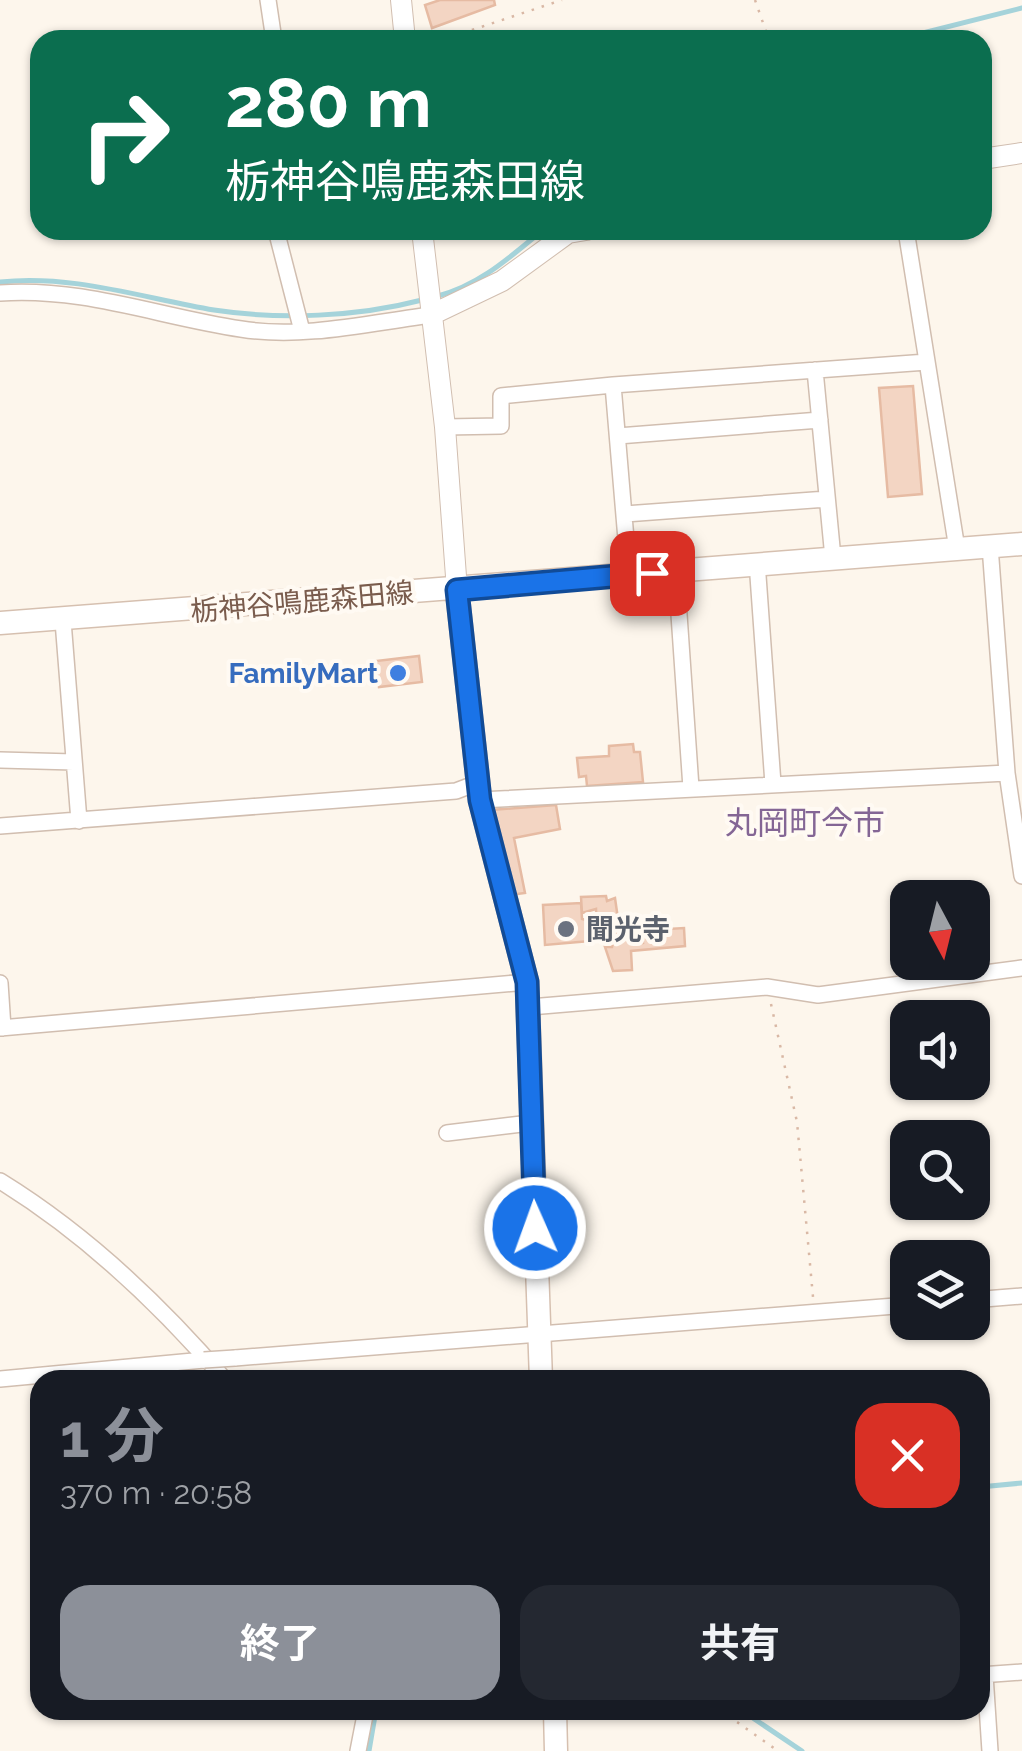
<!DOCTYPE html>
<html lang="ja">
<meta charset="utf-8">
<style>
body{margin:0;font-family:Raleway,"Noto Sans JP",sans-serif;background:#242831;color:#f1f3f6;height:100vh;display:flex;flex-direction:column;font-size:38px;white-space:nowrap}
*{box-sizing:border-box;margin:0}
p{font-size:32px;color:#9ea1a6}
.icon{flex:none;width:55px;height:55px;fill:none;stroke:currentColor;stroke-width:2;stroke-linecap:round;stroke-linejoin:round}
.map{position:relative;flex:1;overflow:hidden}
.sheet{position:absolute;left:30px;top:1370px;width:960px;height:350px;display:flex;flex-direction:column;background:#171b24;border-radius:30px;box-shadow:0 2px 8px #0004}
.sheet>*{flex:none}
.guide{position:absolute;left:30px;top:30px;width:962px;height:210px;border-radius:30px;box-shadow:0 2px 8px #0004;background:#0b6e4f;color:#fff;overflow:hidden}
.needle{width:65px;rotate:173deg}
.tools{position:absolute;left:890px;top:880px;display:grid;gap:20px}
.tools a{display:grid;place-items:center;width:100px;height:100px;border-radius:20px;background:#171b24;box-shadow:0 2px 8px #0004;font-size:50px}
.pin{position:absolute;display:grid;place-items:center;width:85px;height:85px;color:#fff;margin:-42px;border-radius:20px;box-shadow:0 5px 15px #0006}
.me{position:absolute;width:110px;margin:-55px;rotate:358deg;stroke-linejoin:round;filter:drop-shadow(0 0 8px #0008)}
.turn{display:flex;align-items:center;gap:35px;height:210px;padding:0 30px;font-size:45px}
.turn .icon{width:130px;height:130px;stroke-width:2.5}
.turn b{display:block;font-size:70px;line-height:85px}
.round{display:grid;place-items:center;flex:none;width:105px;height:105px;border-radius:30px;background:#242831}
.overview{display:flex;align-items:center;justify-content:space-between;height:170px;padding:0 30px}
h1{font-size:60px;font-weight:700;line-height:75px;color:#8c9099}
.button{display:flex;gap:20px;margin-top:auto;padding:20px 30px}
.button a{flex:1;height:115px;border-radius:30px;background:#8c9099;color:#fff;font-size:40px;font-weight:700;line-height:115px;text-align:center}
.button a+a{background:#242831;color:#f1f3f6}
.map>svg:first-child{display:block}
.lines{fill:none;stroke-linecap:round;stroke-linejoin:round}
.stream{stroke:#a5d3da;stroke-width:5}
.building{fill:#f3d5c3;stroke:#e6bba3;stroke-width:2.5}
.minor-casing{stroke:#d1beb0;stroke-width:18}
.tertiary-casing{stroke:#d1beb0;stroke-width:22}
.secondary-casing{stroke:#d6c0b0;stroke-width:25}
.path{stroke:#d9b8a5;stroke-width:2.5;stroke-dasharray:2.5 8;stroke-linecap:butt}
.minor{stroke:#fff;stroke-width:15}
.tertiary{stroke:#fff;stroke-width:20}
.secondary{stroke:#fff;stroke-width:22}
.minor-bridge-casing{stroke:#d1beb0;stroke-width:18;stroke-linecap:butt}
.minor-bridge{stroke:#fff;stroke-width:15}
.route-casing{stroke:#114b97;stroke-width:25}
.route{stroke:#1a73e8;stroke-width:18}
.shop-dot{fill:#3f7fe0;stroke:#fffaf3;stroke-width:4}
.worship-dot{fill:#6b7280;stroke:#fffaf3;stroke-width:4}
.labels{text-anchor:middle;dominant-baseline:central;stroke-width:8;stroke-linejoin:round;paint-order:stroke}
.street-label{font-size:28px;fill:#7a5c4d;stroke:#fffaf3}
.shop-label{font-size:28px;font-weight:bold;fill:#366cbe;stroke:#fffaf3;text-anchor:end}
.worship-label{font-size:28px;font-weight:bold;fill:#5b616d;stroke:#fffaf3;text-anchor:start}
.quarter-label{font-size:32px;fill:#846695;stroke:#fffaf3}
</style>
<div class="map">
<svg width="1022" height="1751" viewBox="0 0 1022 1751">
<rect width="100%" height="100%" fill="#fdf6ec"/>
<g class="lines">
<path class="stream" d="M895 40 1022 8
M0 282C72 274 143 298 214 310 280 320 357 317 422 300
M438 296C480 285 510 257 543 230
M980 1487 1022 1483
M741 1710 802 1751
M369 1751 376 1710"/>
</g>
<path class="building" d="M440 0H494L495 5 432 28 425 5Z
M913 386 922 494 888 497 879 388Z
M419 656 422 682 379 687 376 661Z
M633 744 634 752H640L643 782 587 786 586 776 579 777 577 758 609 756V746Z
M556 805 560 829 514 838 525 893 509 895 491 810Z
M606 896 607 901 615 898 619 926 633 929 634 944 643 943 642 936 652 935V930L684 928 685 946 631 951 632 970 613 971 605 947H612L615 933 597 934 596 909 582 913 581 897Z
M581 903 582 919 595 922 596 934 590 941 545 945 543 905Z"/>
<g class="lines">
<defs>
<path id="minor" d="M268 0 274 40
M276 230 302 331
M906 230 957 549
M0 293C83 287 160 317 241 329 303 339 369 323 431 315
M815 370 833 558
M445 427 501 426V396L613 385
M618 436 820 420
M625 514 827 499
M990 546 1007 773 1022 876
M757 562 773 784
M676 571 691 788
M629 575 613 385 927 362
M63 621 79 821
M0 760 74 762
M480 800 1007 773
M0 826 456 791 477 783
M0 983 3 1028
M530 1007 767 987 818 995 1022 968
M0 1028 527 982
M447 1133 530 1123
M0 1181C86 1234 159 1303 225 1380
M972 1300 1022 1296
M235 1358 908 1305
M0 1379 204 1360
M980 1675 1022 1672
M985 1675 990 1751
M358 1751 366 1710"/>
<path id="tertiary" d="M401 0 405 40
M982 159 1022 153
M422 230 445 427 457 590
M431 315 502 281 568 233 586 230"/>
<path id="secondary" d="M457 590 480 800 527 982 541 1380
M0 623 1022 544
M555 1710 556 1751"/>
</defs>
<use href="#minor" class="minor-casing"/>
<use href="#tertiary" class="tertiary-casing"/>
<use href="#secondary" class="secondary-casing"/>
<path class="path" d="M755 0 769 40
M442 40 562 0
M771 1004 797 1122 813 1297
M720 1710 778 1751"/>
<use href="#minor" class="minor"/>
<use href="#tertiary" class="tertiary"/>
<use href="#secondary" class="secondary"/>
<defs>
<path id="minor-bridge" d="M204 1360 235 1358"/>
</defs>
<use href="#minor-bridge" class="minor-bridge-casing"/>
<use href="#minor-bridge" class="minor-bridge"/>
</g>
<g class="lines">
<defs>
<path id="route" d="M535 1228 527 982 480 800 457 590 652 573"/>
</defs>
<use href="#route" class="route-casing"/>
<use href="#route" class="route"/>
</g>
<circle class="shop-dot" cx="398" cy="673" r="10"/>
<circle class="worship-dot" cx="566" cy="929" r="10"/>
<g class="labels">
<g class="street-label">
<text transform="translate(302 602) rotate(-5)">栃神谷鳴鹿森田線</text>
</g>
<g class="shop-label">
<text x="378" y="673">FamilyMart</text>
</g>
<g class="worship-label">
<text x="586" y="929">聞光寺</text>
</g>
<g class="quarter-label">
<text x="805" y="822">丸岡町今市</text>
</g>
</g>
</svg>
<div class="tools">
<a><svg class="needle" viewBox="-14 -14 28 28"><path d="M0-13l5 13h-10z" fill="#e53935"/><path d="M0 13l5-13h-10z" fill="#9ea1a6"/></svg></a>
<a><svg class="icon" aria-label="sound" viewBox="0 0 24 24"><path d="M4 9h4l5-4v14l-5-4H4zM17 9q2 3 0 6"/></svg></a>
<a><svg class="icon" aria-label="search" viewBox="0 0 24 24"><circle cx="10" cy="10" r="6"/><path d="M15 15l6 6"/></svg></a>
<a><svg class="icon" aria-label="layers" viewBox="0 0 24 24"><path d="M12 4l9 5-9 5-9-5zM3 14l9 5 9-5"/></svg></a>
</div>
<div class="pin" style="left:652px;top:573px;background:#d93025"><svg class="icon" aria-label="arrive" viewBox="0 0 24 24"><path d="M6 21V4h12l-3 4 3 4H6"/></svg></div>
<svg class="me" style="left:535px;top:1228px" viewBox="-20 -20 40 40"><circle r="17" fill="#1a73e8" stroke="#fff" stroke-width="3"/><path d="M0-11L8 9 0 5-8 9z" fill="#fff"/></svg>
<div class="guide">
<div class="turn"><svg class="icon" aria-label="right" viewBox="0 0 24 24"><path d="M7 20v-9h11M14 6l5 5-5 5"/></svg><div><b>280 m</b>栃神谷鳴鹿森田線</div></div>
</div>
<section class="sheet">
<div class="overview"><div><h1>1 分</h1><p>370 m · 20:58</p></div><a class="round" style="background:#d93025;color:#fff"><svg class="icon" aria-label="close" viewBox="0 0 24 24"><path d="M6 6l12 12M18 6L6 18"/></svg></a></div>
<div class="button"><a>終了</a><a>共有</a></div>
</section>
</div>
